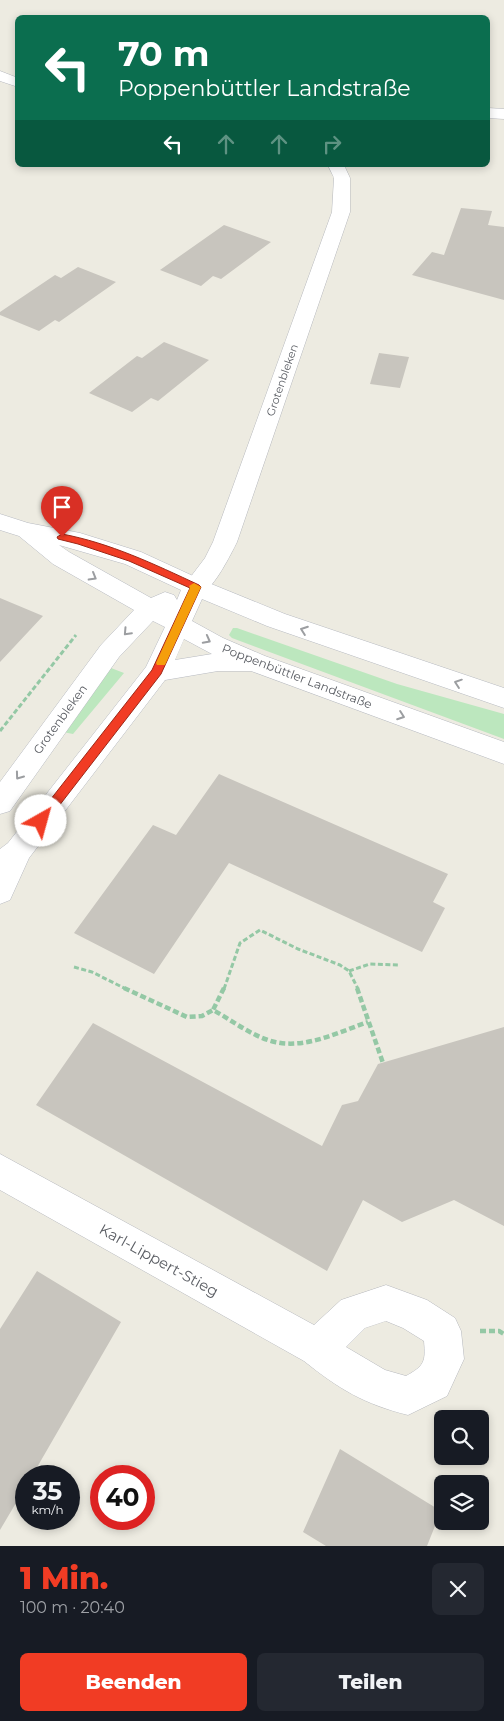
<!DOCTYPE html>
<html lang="de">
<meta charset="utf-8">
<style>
body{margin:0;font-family:Montserrat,sans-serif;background:#242831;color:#f1f3f6;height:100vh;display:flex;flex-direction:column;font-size:19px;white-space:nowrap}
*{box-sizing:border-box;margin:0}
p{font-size:16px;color:#9ea1a6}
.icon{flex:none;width:28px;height:28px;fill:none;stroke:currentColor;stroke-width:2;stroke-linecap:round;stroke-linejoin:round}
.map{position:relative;height:1546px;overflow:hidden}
.details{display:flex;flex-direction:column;background:#171b24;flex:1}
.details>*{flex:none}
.hud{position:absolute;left:15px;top:15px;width:475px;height:152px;border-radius:8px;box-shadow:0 2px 8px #0003;background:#0b6e4f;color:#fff;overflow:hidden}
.buttons{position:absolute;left:434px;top:1410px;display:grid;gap:10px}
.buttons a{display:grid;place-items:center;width:55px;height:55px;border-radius:8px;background:#171b24;box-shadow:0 2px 8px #0003;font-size:25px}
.speed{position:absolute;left:15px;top:1465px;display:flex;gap:10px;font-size:25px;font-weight:700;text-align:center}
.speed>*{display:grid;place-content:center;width:65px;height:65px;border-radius:50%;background:#171b24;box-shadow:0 2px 8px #0003;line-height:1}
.speed small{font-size:12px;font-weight:400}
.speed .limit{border:8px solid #d22;background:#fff;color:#111}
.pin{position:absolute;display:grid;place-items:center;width:42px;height:42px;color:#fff;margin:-51px -21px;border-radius:50% 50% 50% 0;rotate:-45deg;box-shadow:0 0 5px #0007}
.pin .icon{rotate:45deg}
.me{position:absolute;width:55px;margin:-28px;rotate:38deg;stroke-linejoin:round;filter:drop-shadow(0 0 4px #0008)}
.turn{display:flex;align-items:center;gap:18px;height:105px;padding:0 20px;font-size:22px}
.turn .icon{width:65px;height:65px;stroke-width:2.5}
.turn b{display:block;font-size:35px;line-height:42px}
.lanes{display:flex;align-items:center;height:48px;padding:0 20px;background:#0003;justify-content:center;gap:25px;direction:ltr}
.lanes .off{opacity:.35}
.round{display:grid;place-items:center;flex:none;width:52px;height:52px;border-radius:8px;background:#242831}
.head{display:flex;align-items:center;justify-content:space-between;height:85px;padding:0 20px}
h1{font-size:30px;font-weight:800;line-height:38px;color:#f13c24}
.button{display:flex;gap:10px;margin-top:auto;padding:10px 20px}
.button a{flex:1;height:58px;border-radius:8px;background:#f13c24;color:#fff;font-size:20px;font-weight:800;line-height:58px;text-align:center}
.button a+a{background:#242831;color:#f1f3f6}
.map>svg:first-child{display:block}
.green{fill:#bce7be}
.building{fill:#c8c5be}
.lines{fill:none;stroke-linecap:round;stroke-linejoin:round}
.street-casing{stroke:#b7b9be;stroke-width:1}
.secondary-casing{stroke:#b7bac1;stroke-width:1}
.path-far1{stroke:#94c8a5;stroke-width:3;stroke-dasharray:5 2.5;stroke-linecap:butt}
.path{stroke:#94c8a5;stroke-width:4.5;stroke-dasharray:6 3;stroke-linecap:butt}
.street{fill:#fff;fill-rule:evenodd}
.secondary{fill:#fff;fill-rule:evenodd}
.oneway{stroke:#9c9ea1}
.route{fill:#f13c24;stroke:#9d2717}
.slow{fill:#f59e0b}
.labels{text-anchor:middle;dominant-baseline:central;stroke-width:4.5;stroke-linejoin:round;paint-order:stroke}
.far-street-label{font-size:11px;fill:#5a5d63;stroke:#fff}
.street-label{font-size:12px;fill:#5a5d63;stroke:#fff}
.near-street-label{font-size:15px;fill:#5a5d63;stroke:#fff}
</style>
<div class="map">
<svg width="504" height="1546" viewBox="0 0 504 1546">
<rect width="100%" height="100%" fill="#edebe1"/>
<path class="green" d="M233 628H237L397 684 504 714V739L232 638 229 635Z
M111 668 124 673 73 734 63 732Z"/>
<path class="building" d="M461 208 492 211 488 225 504 227V300L412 275 432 252 444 255Z
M224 225 271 242 221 279 213 276 201 286 160 270Z
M78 267 116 282 59 322 55 320 39 331 0 315V312L55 275 61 278Z
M164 342 209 360 158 401 151 398 132 412 89 393 137 356 142 358Z
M379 353 409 357 400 388 370 384Z
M0 598 43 616 0 662Z
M219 774 448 874 433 902 445 908 422 952 229 863 154 974 74 933 153 825 176 835Z
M93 1023 322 1146 342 1105 358 1101 378 1064 504 1027V1226L454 1200 402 1222 363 1200 327 1271 36 1105Z
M37 1271 121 1322 32 1476H26V1486L0 1530V1329Z
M340 1449 441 1511 427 1546H326L303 1532Z"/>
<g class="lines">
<defs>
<path id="street" d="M0 71 18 78V87L0 81Z
M488 108 504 109V119L488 118Z
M328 165H344L350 178V212L237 542C231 554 214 588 202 593 196 596 192 595 186 593L183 587 205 558 213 542 332 212 334 178Z
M0 1154 314 1325 341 1300 386 1285 427 1300 455 1318 461 1331 464 1359 458 1372 447 1396 408 1415C364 1404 339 1389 304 1361L0 1190ZM386 1321 403 1328 424 1341C426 1362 424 1366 406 1376L385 1370 346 1347 365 1328Z"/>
<path id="secondary" d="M0 514 28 523 80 533 141 552 204 581 285 614 504 688V708L267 626 202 599 192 621 223 638 265 656 504 742V764L251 671H218L165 680 29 858 10 900 0 904V849L8 843 146 667 165 627 153 621 119 657 10 811 0 814V782L101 645 134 610 53 564 19 536 0 530ZM59 545 125 564 181 590 177 600 174 595 165 592 151 598 69 552ZM184 639 212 654 175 660Z"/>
</defs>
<use href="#street" class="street-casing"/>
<use href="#secondary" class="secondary-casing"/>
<path class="path-far1" d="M0 731 76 635
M74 967 92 972 126 989
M349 971 370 964 399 965
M224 989 240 943 260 930 298 949 340 965 349 971 358 989"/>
<path class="path" d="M124 988 187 1017 202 1016 213 1010
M224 988 213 1010C233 1021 253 1037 275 1042 306 1049 339 1032 368 1022
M357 988 383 1063
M480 1331H499L504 1334"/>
<use href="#street" class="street"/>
<use href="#secondary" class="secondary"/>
</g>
<defs><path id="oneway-chevron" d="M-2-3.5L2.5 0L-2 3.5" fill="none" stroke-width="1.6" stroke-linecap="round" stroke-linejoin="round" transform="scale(1.25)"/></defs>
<g class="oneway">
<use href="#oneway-chevron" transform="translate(93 577) rotate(30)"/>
<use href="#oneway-chevron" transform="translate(304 630) rotate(-160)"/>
<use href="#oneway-chevron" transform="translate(127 632) rotate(133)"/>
<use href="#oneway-chevron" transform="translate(207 640) rotate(28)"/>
<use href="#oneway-chevron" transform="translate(458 683) rotate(-161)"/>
<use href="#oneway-chevron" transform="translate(401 716) rotate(20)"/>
<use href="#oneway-chevron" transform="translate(19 776) rotate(126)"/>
</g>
<path class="route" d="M62 534C110 543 154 564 199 585L201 587 161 674 45 824H36L35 821 36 818 152 670 190 588 129 561 78 544 58 539 57 537Z"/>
<path class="slow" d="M194 583 201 587 165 665H157L156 663 190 588 189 586Z"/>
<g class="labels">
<g class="far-street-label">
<text transform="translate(282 380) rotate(-71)">Grotenbleken</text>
</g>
<g class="street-label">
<text transform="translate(297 676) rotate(21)">Poppenbüttler Landstraße</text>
<text transform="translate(60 719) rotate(-54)">Grotenbleken</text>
</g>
<g class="near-street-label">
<text transform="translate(159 1260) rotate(29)">Karl-Lippert-Stieg</text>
</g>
</g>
</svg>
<div class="buttons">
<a><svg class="icon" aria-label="search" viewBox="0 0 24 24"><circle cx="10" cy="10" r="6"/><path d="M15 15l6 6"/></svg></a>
<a><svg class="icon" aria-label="layers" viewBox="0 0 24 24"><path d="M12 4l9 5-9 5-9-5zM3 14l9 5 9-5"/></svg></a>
</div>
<div class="speed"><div>35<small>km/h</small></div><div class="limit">40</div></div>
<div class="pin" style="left:62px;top:537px;background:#d93025"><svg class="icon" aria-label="arrive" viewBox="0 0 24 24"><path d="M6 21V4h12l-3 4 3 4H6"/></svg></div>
<svg class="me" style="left:41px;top:821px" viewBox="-20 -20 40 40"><circle r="19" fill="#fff"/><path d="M0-13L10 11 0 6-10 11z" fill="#f13c24"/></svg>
<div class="hud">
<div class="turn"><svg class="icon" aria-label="left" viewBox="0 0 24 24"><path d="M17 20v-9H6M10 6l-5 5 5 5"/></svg><div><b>70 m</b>Poppenbüttler Landstraße</div></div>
<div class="lanes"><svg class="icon" aria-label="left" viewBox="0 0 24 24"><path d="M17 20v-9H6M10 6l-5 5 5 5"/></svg><svg class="icon off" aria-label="ahead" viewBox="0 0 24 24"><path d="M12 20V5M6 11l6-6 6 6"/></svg><svg class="icon off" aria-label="ahead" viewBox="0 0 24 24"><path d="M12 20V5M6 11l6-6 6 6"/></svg><svg class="icon off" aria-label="right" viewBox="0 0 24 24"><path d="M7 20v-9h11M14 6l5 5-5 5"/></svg></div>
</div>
</div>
<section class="details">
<div class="head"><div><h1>1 Min.</h1><p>100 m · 20:40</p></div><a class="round"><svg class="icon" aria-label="close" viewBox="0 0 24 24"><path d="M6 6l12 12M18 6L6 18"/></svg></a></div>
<div class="button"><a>Beenden</a><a>Teilen</a></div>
</section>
